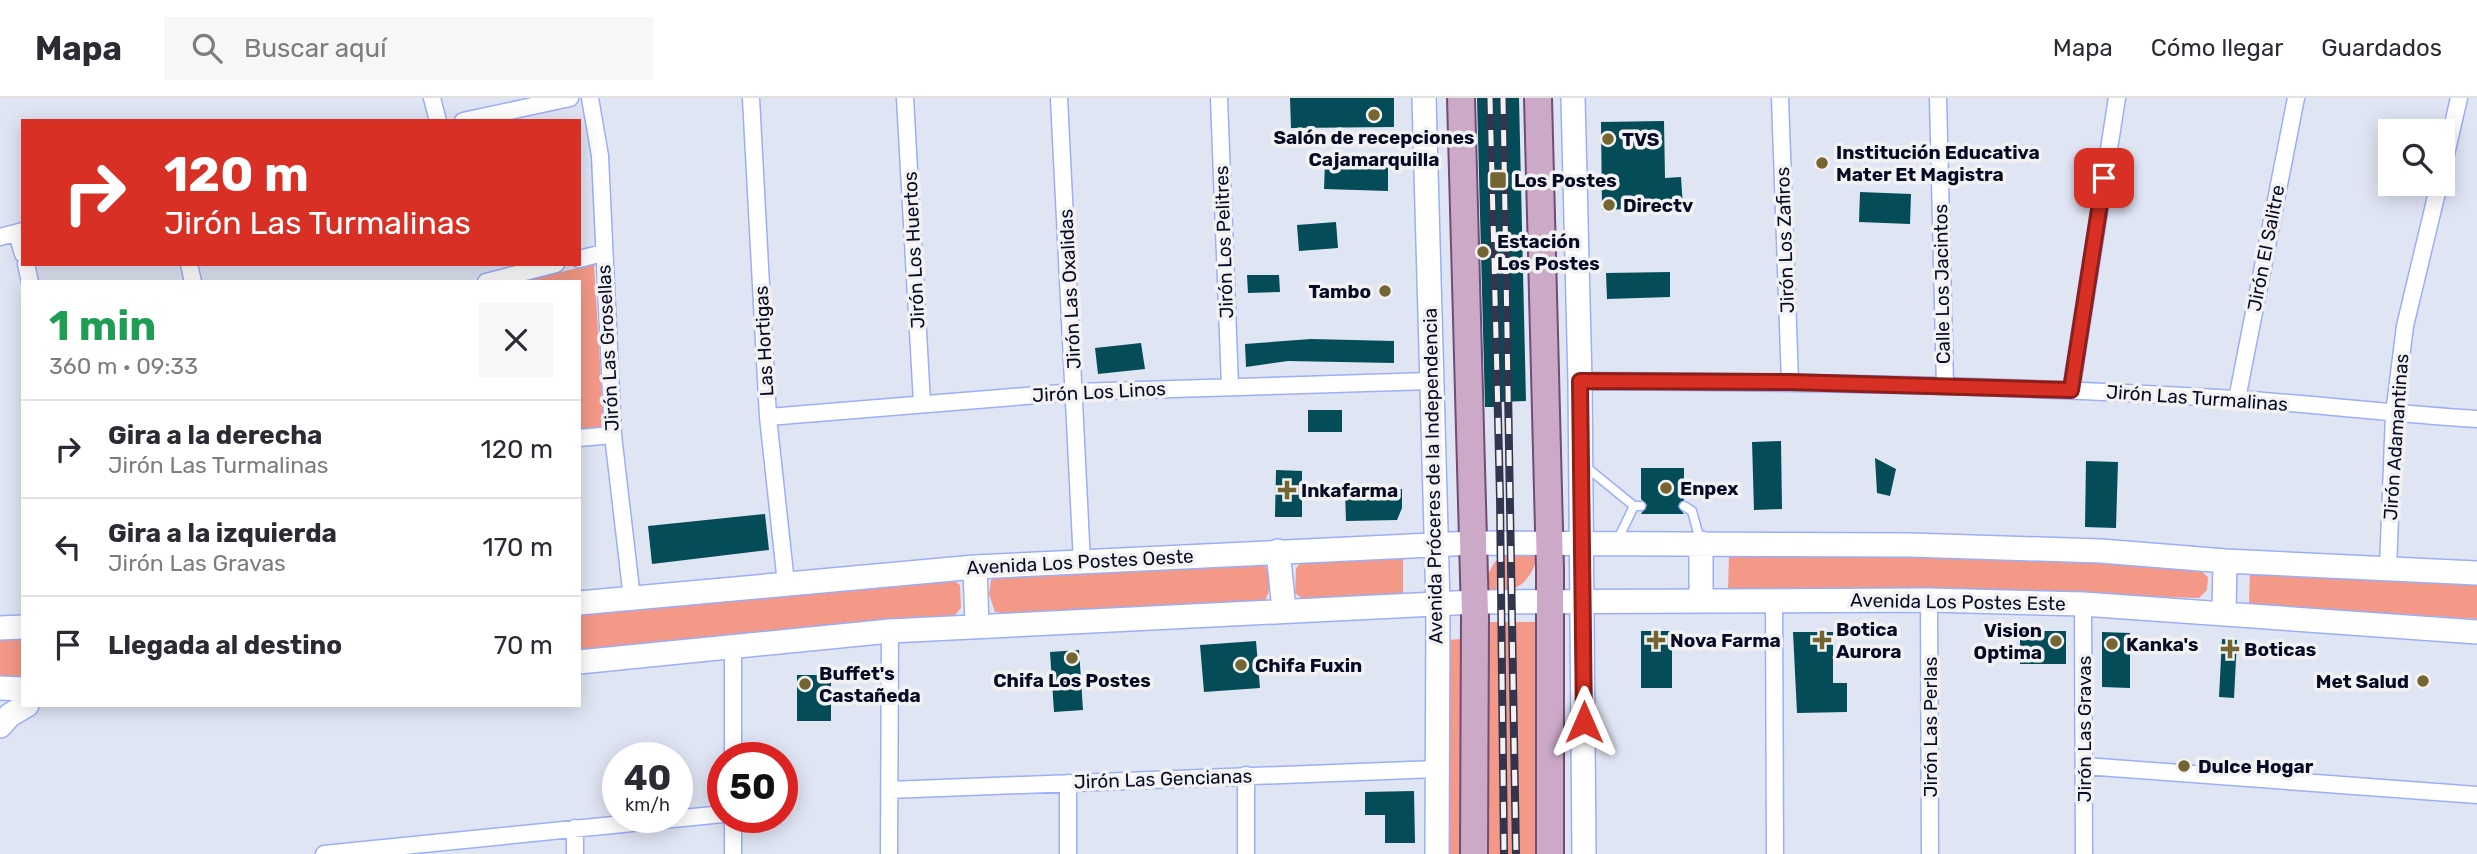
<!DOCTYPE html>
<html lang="es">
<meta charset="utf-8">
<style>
body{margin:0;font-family:Rubik,sans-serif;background:#f7f7f7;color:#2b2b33;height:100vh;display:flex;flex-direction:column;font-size:26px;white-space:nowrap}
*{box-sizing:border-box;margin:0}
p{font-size:23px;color:#7c7c81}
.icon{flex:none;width:38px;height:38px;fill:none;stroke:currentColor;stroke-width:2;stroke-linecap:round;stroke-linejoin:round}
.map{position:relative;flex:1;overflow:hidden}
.panel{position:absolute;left:21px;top:182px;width:560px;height:427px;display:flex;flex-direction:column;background:#fff;border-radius:0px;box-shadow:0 4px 18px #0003}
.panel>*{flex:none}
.guide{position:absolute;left:21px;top:21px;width:560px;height:147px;border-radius:0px;box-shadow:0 4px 18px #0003;background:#d93025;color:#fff;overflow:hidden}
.controls{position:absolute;left:2378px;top:21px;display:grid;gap:14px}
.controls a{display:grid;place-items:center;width:77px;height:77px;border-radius:0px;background:#fff;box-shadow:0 4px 18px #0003;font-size:35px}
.speed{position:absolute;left:602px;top:644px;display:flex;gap:14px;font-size:35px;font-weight:700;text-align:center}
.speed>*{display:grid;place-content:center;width:91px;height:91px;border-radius:50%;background:#fff;box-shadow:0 4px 18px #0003;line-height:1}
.speed small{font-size:18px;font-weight:400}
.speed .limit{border:10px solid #d22;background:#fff;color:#111}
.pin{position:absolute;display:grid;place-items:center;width:60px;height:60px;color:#fff;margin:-30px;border-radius:14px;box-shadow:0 4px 10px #0006}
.me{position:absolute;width:77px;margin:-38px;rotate:0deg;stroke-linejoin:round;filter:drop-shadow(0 0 5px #0008)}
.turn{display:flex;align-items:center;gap:24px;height:147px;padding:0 28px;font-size:32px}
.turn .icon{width:91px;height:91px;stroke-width:2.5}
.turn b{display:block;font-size:49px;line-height:60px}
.round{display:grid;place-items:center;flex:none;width:74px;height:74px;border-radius:0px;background:#f7f7f7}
.headline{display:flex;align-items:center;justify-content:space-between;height:119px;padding:0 28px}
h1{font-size:42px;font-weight:700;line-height:52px;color:#1e9e55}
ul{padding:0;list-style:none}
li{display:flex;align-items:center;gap:21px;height:98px;padding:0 28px;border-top:2px solid #e1e1e2}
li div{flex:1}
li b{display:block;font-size:26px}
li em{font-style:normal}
header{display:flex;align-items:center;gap:42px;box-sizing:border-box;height:98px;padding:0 35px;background:#fff;border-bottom:2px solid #e1e1e2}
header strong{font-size:33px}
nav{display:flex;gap:38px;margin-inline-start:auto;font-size:24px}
.search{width:490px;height:63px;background:#f7f7f7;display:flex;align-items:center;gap:18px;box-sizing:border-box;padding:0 24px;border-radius:0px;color:#7c7c81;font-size:26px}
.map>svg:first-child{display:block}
.green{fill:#f49887}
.building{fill:#044c57}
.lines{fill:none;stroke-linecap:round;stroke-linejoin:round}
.service-casing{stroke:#9aaff7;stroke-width:11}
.minor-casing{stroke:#9aaff7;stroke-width:19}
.secondary-casing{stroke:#9aaff7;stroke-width:26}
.primary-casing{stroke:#704d76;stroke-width:30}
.service{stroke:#fff;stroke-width:8}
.minor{stroke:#fff;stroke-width:16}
.secondary{stroke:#fff;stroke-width:23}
.primary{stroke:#cba9c7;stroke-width:26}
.rail-casing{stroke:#31354d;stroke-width:8}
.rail{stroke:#f2f2f2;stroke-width:5;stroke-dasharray:16;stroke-linecap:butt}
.route-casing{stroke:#8d1f18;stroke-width:18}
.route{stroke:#d93025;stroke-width:12}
.poi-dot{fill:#756532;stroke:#f2f2f2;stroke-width:2.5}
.labels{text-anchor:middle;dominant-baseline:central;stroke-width:7;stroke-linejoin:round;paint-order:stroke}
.poi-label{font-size:19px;font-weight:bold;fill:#070b25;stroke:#f2f2f2;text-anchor:start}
.street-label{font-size:19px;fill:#070b25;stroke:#f2f2f2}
</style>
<header>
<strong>Mapa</strong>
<div class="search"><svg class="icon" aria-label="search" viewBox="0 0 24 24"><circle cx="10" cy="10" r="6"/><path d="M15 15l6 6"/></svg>Buscar aquí</div>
<nav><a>Mapa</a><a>Cómo llegar</a><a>Guardados</a></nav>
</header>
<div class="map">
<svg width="2477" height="756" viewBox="0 0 2477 756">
<rect width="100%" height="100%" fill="#e0e5f4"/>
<path class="green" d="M594 166 604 331 579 333V184H521Z
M1523 450 1539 452C1534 481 1516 500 1485 490 1491 462 1497 458 1523 450Z
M1925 453 2200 472 2208 479 2207 492 2199 500 1929 491H1728L1729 458Z
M1403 457V498L1304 502 1295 495 1296 470 1303 463Z
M1263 464C1272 477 1272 492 1263 506L1003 515 995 514 989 496 991 482 997 478Z
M2250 473 2477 483V521L2249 506Z
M950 480 960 487 961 510 953 519 579 554V516Z
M1485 524H1538L1540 756H1485Z
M0 539H23V585L0 584Z
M1463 541V756H1448L1447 542Z"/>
<path class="building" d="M1290 0H1394V29L1291 30Z
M1477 0H1519L1526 303 1500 304V309H1485Z
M1664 23 1665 80 1681 79 1683 109 1602 112 1601 24Z
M1325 64 1388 66V93L1324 91Z
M1860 94 1911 96 1910 126 1859 124Z
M1336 124 1338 150 1299 153 1297 127Z
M1670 174V199L1607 201 1606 175Z
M1247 177H1279L1280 194 1248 195Z
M1311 241 1394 243V265L1288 263 1246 269 1245 246Z
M1141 245 1145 271 1098 276 1095 250Z
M1308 312H1342V334H1308Z
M1781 343 1782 411 1754 412 1752 344Z
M1875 360 1896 371 1890 398 1877 395Z
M2086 363 2118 364 2116 430 2085 429Z
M1641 370H1684V402L1678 408 1684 416H1641L1647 407 1641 401Z
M1276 372 1302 373V419H1275Z
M1402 391V410L1397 422 1346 423 1345 393Z
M765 416 769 452 652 466 648 428Z
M1641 533H1672V590H1641Z
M2020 533H2066V566H2020Z
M1793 534H1833V585H1847V614L1797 615Z
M2102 534 2130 535V590L2102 589Z
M2222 541 2237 542 2234 600 2219 599Z
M1256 543 1260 590 1204 594 1200 547Z
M1079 552 1083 612 1054 614 1050 554Z
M797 577H831V623H797Z
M1414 693 1415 745H1385V717H1365V694Z"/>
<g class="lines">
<defs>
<path id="service" d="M1585 368 1634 408
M1684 408 1692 413 1700 442
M1617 443 1634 408H1641"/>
<path id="minor" d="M432 0 438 23
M590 0 600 58 613 337 632 500
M751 0 768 319 786 485
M905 0 922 305
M1059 0 1082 465
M1219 0 1230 288
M1780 0 1790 284
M1938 0 1945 288
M463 23 570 0
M2443 69 2459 0
M17 135 23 156
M0 139 23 133
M579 161 603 155
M26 166 30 184
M189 166 193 184
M486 184 556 166
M1580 283C1798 284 2017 287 2235 301 2316 306 2396 316 2477 321
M2071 292 2117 0
M2237 301 2296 0
M768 319 1075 294 1430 283
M579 340 613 337
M2388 471 2394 316 2405 228 2439 86
M1929 502 1930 756
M1774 503 1775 756
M2083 506 2084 756
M733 660V549
M2085 668 2477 697
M1068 685V756
M889 692 1437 671
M733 719V756
M324 756 723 716
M575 756V730
M889 756 890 533
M1246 756V677"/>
<path id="secondary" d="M1424 0 1438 505 1437 756
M1573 0 1580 283 1584 756
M1278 453 1284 512
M975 469 977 528
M1701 503V445
M579 505 975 469 1473 445 1911 447 2101 453 2225 463 2477 475
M2224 515 2225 463
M0 530 23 529
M579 564 890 533 1475 504 1929 502 2083 506 2477 534
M0 590 23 591
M0 628 10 617 27 607"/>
<path id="primary" d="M1461 0 1475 516 1474 756
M1538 0 1550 471V756"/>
</defs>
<use href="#service" class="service-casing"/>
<use href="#minor" class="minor-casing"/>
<use href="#secondary" class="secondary-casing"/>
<use href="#primary" class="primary-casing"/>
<use href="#service" class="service"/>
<use href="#minor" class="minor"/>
<use href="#secondary" class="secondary"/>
<use href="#primary" class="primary"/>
<defs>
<path id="rail" d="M1490 0 1500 399 1504 756
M1503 0 1516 756"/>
</defs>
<use href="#rail" class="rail-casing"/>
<use href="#rail" class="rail"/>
</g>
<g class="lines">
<defs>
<path id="route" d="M1584 624 1580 283 1790 284 2071 292 2104 80"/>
</defs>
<use href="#route" class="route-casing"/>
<use href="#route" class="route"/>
</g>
<g class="poi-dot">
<circle cx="1374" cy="17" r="7"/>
<circle cx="1608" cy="41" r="7"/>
<circle cx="1822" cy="65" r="7"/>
<rect x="1489" y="73" width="18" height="18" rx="3.5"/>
<circle cx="1609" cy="107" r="7"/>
<circle cx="1483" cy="154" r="7"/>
<circle cx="1385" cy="193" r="7"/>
<circle cx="1666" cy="390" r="7"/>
<path d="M1283.5 381.5h7v7h7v7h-7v7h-7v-7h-7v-7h7z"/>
<path d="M1652.5 531.5h7v7h7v7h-7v7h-7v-7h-7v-7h7z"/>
<path d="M1818.5 531.5h7v7h7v7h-7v7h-7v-7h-7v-7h7z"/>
<circle cx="2056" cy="543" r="7"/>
<circle cx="2112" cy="546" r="7"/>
<path d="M2226.5 540.5h7v7h7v7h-7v7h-7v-7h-7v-7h7z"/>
<circle cx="1072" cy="560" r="7"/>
<circle cx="1241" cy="567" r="7"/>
<circle cx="2423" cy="583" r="7"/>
<circle cx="805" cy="586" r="7"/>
<circle cx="2184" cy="668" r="7"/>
</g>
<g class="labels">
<g class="poi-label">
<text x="1374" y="39" text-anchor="middle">Salón de recepciones<tspan x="1374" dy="22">Cajamarquilla</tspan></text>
<text x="1622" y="41">TVS</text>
<text x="1836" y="54">Institución Educativa<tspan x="1836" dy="22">Mater Et Magistra</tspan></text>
<text x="1514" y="82">Los Postes</text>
<text x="1623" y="107">Directv</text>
<text x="1497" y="143">Estación<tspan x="1497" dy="22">Los Postes</tspan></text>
<text x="1371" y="193" text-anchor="end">Tambo</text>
<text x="1680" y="390">Enpex</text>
<text x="1301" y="392">Inkafarma</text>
<text x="1836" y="531">Botica<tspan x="1836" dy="22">Aurora</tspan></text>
<text x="2042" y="532" text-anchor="end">Vision<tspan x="2042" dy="22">Optima</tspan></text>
<text x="1670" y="542">Nova Farma</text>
<text x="2126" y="546">Kanka's</text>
<text x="2244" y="551">Boticas</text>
<text x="1255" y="567">Chifa Fuxin</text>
<text x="819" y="575">Buffet's<tspan x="819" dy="22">Castañeda</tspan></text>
<text x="1072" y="582" text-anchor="middle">Chifa Los Postes</text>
<text x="2409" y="583" text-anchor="end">Met Salud</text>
<text x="2198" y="668">Dulce Hogar</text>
</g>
<g class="street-label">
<text transform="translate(1785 142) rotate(-92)">Jirón Los Zafiros</text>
<text transform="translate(1224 144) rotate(-92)">Jirón Los Pelitres</text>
<text transform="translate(2266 150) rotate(-79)">Jirón El Salitre</text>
<text transform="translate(914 152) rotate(-93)">Jirón Los Huertos</text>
<text transform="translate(1942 186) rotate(-91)">Calle Los Jacintos</text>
<text transform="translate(1070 191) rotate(-93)">Jirón Las Oxalidas</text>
<text transform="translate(764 243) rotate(-93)">Las Hortigas</text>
<text transform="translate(608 250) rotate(-93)">Jirón Las Grosellas</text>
<text transform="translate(1099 294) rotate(-3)">Jirón Los Linos</text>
<text transform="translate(2197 300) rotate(4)">Jirón Las Turmalinas</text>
<text transform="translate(2396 339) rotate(-86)">Jirón Adamantinas</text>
<text transform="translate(1433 378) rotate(-91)">Avenida Próceres de la Independencia</text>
<text transform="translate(1080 464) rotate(-3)">Avenida Los Postes Oeste</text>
<text transform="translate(1958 504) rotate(1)">Avenida Los Postes Este</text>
<text transform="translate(1930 629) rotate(-90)">Jirón Las Perlas</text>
<text transform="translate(2084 631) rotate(-90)">Jirón Las Gravas</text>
<text transform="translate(1163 681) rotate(-2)">Jirón Las Gencianas</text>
</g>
</g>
</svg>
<div class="controls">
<a><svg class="icon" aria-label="search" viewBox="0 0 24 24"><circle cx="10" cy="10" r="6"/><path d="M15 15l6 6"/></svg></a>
</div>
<div class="speed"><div>40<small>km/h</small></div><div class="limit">50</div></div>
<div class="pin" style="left:2104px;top:80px;background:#d93025"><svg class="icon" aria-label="arrive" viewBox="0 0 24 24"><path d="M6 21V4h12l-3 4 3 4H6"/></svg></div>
<svg class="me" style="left:1584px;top:624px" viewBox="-20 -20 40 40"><path d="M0-17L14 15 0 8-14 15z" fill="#d93025" stroke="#fff" stroke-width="4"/></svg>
<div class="guide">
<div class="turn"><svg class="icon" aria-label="right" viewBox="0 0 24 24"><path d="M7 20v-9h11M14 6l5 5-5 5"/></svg><div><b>120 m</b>Jirón Las Turmalinas</div></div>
</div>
<section class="panel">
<div class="headline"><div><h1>1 min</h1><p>360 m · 09:33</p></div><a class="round"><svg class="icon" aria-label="close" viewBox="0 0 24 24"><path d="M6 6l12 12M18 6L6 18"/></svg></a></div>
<ul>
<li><svg class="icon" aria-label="right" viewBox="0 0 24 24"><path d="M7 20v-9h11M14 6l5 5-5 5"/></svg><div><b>Gira a la derecha</b><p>Jirón Las Turmalinas</p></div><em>120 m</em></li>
<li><svg class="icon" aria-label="left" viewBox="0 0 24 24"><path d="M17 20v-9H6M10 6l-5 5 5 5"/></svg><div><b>Gira a la izquierda</b><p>Jirón Las Gravas</p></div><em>170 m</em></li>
<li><svg class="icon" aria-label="arrive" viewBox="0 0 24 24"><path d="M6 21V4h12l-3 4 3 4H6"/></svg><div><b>Llegada al destino</b></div><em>70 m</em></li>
</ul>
</section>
</div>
